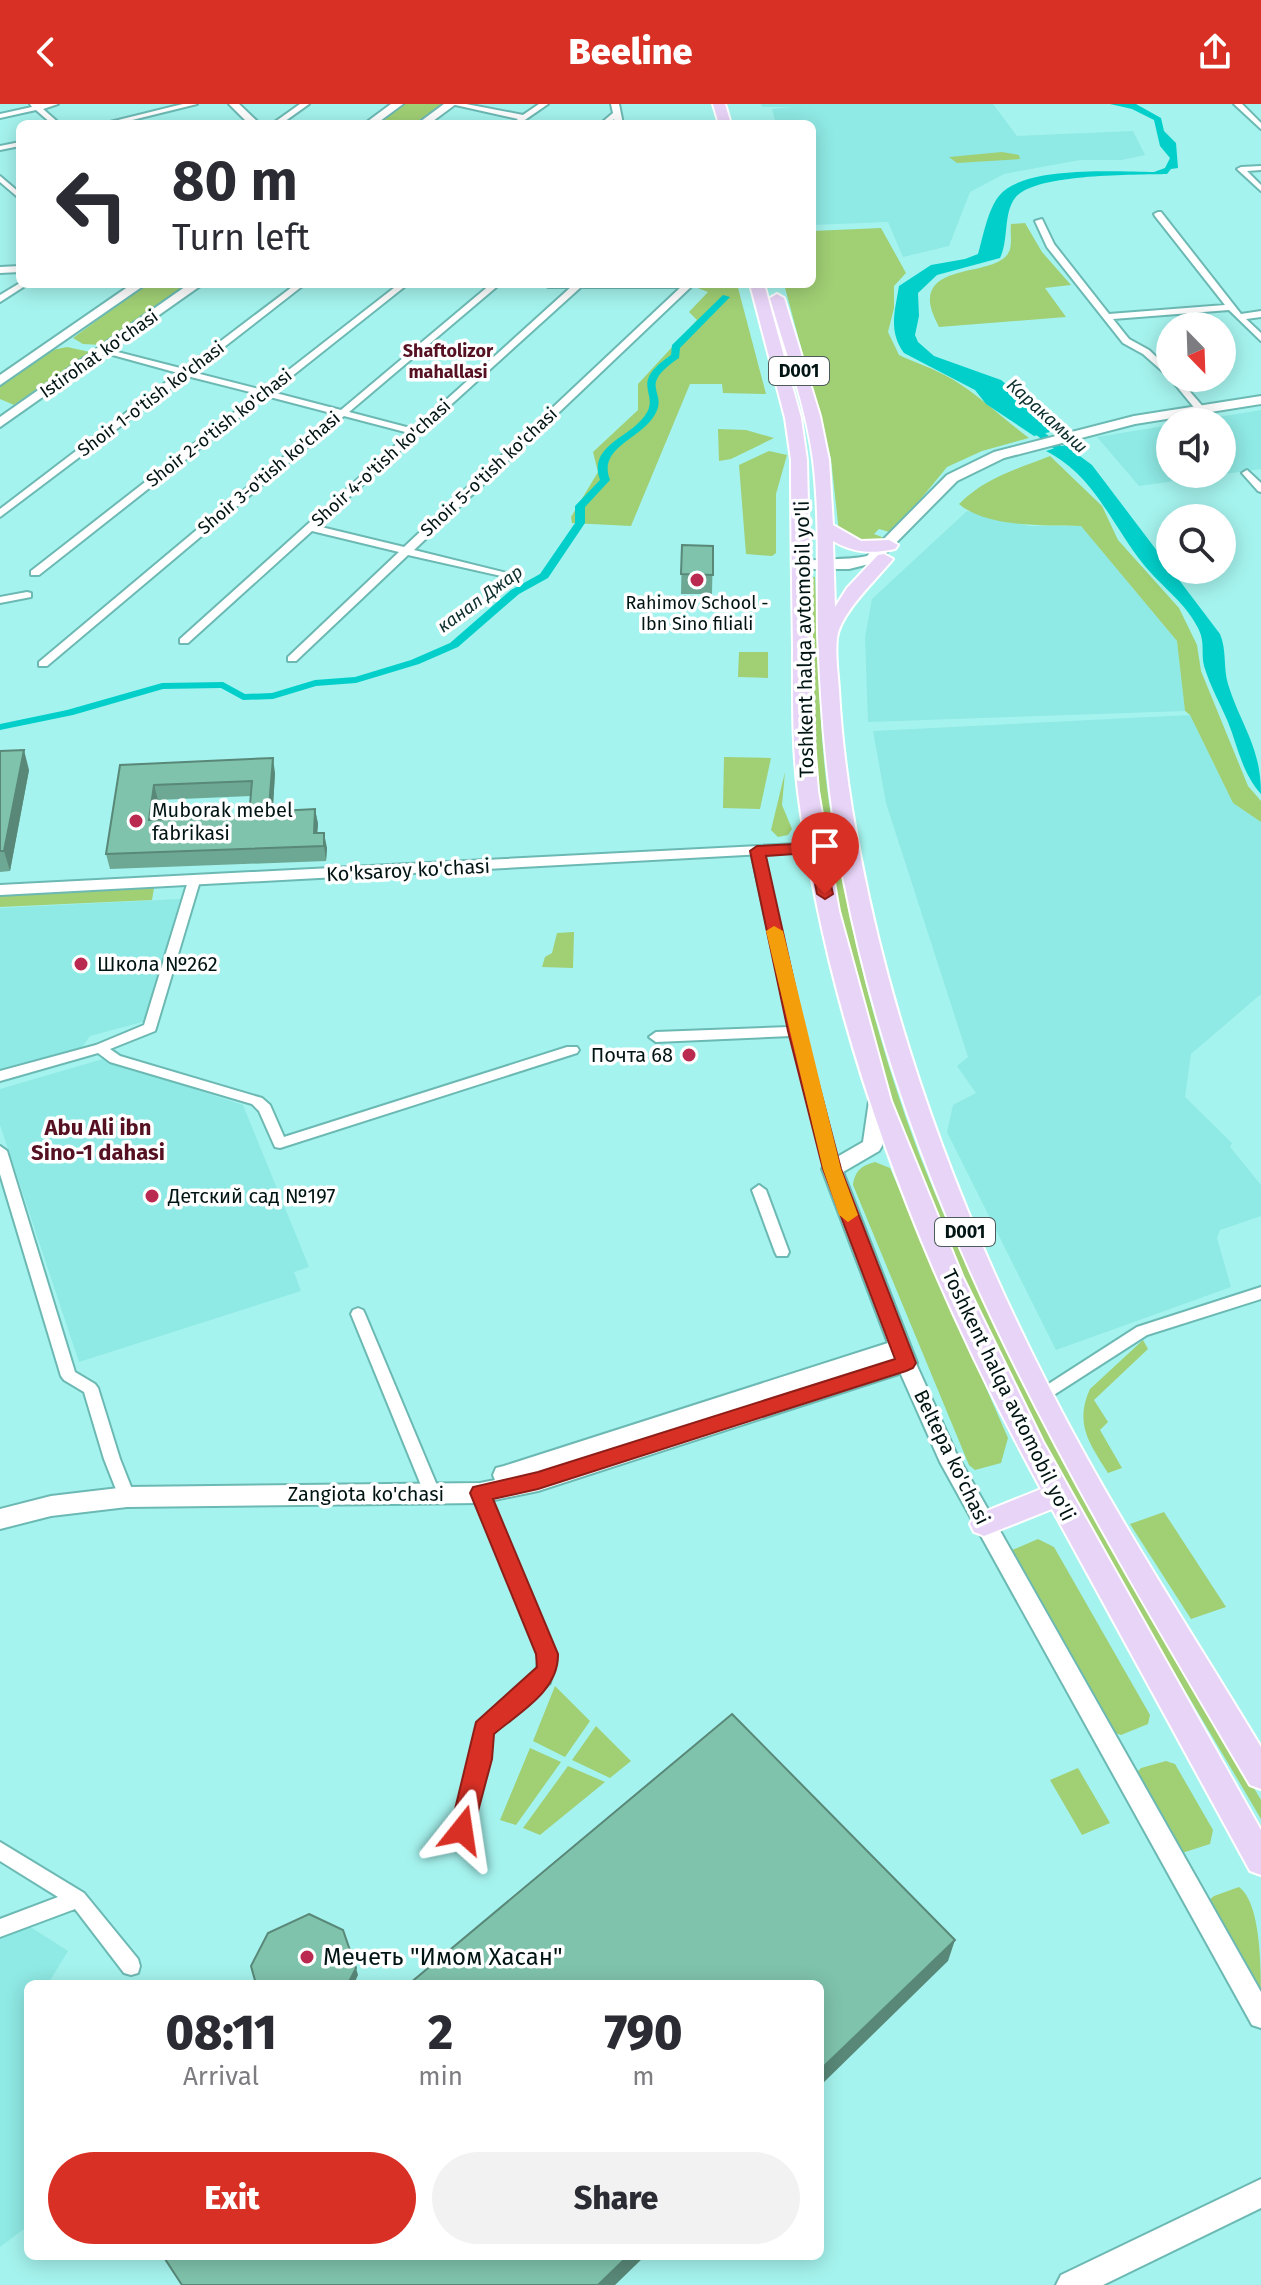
<!DOCTYPE html>
<meta charset="utf-8">
<style>
body{margin:0;font-family:"Fira Sans",sans-serif;background:#f2f2f3;color:#2b2b33;height:100vh;display:flex;flex-direction:column;font-size:30px;white-space:nowrap}
*{box-sizing:border-box;margin:0}
p{font-size:26px;color:#7c7c81}
.icon{flex:none;width:44px;height:44px;fill:none;stroke:currentColor;stroke-width:2;stroke-linecap:round;stroke-linejoin:round}
.map{position:relative;flex:1;overflow:hidden}
.panel{position:absolute;left:24px;top:1876px;width:800px;height:280px;display:flex;flex-direction:column;background:#fff;border-radius:12px;box-shadow:0 4px 20px #0003}
.panel>*{flex:none}
.hud{position:absolute;left:16px;top:16px;width:800px;height:168px;border-radius:12px;box-shadow:0 4px 20px #0003;background:#fff;color:#2b2b33;overflow:hidden}
.needle{width:52px;rotate:157deg}
.buttons{position:absolute;left:1156px;top:208px;display:grid;gap:16px}
.buttons a{display:grid;place-items:center;width:80px;height:80px;border-radius:50%;background:#fff;box-shadow:0 4px 20px #0003;font-size:40px}
.pin{position:absolute;display:grid;place-items:center;width:68px;height:68px;color:#fff;margin:-82px -34px;border-radius:50% 50% 50% 0;rotate:-45deg;box-shadow:0 0 8px #0007}
.pin .icon{rotate:45deg}
.me{position:absolute;width:88px;margin:-44px;rotate:15deg;stroke-linejoin:round;filter:drop-shadow(0 0 6px #0008)}
.turn{display:flex;align-items:center;gap:28px;height:168px;padding:0 24px;font-size:36px}
.turn .icon{width:104px;height:104px;stroke-width:2.5}
.turn b{display:block;font-size:56px;line-height:68px}
.eta{display:flex;justify-content:space-evenly;align-items:center;height:136px;text-align:center}
.eta b{font-size:48px;font-weight:800;line-height:56px}
.action{display:flex;gap:16px;margin-top:auto;padding:16px 24px}
.action a{flex:1;height:92px;border-radius:48px;background:#d93025;color:#fff;font-size:32px;font-weight:800;line-height:92px;text-align:center}
.action a+a{background:#f2f2f3;color:#2b2b33}
header{display:flex;justify-content:space-between;align-items:center;height:104px;padding:0 24px;background:#d93025;color:#fff;font-size:36px;font-weight:800}
.map>svg:first-child{display:block}
.built{fill:#8fe9e4}
.green{fill:#a0cf74}
.water{fill:#03cfca}
.lines{fill:none;stroke-linecap:round;stroke-linejoin:round}
.canal{fill:#03cfca;fill-rule:evenodd}
.minor-casing{stroke:#6cb9b4;stroke-width:4}
.tertiary-casing{stroke:#6cb9b4;stroke-width:4}
.secondary-casing{stroke:#6cb9b4;stroke-width:4}
.trunk-casing{stroke:#fff;stroke-width:4}
.minor{fill:#fff;fill-rule:evenodd}
.tertiary{fill:#fff;fill-rule:evenodd}
.secondary{fill:#fff;fill-rule:evenodd}
.trunk{fill:#e8d4f7;fill-rule:evenodd}
.wall{fill:#6da894;fill-rule:evenodd}
.shaded-wall{fill:#598878}
.building{fill:#7fc3ac;stroke:#598878;stroke-width:2;fill-rule:evenodd}
.route{fill:#d93025;stroke:#8d1f18;stroke-width:2}
.slow{fill:#f59e0b}
.poi-dot{fill:#ba294f;stroke:#fff;stroke-width:3}
.labels{text-anchor:middle;dominant-baseline:central;stroke-width:7;stroke-linejoin:round;paint-order:stroke}
.far-neighbourhood-label{font-size:18px;font-weight:bold;fill:#551021;stroke:#fff}
.far-street-label{font-size:18px;fill:#001413;stroke:#fff}
.shield{fill:#fff;stroke:#4c5a5a;stroke-width:2}
.shield-label{font-size:18px;font-weight:bold;fill:#001413}
.far-water-label{font-size:18px;font-style:italic;fill:#0d302e;stroke:#fff}
.far-poi-label{font-size:18px;fill:#001413;stroke:#fff}
.street-label{font-size:20px;fill:#001413;stroke:#fff}
.poi-label{font-size:20px;fill:#001413;stroke:#fff;text-anchor:start}
.neighbourhood-label{font-size:22px;font-weight:bold;fill:#551021;stroke:#fff}
.near-poi-label{font-size:24px;fill:#001413;stroke:#fff;text-anchor:start}
</style>
<header><svg class="icon" aria-label="back" viewBox="0 0 24 24"><path d="M15 5l-7 7 7 7"/></svg>Beeline<svg class="icon" aria-label="share" viewBox="0 0 24 24"><path d="M12 15V3M7 8l5-5 5 5M5 13v7h14v-7"/></svg></header>
<div class="map">
<svg width="1261" height="2181" viewBox="0 0 1261 2181">
<rect width="100%" height="100%" fill="#a5f3ee"/>
<path class="built" d="M761 0H993L1017 32 1133 27 1145 51 1122 56H1080L1004 70 970 88 949 142 903 153 888 118 812 121V20H776L772 5 792 3H762Z
M1261 306V365L1139 382 1097 333 1170 321V370H1222V318H1187Z
M967 407 1029 422H1081L1177 537 1185 607 868 618 865 533 872 495Z
M1190 611 1233 699 1261 718V890L1191 950 1185 993 1232 1039 1230 1043 1261 1081V1112L1220 1126 1217 1134 1231 1183 1056 1246 947 1028 953 1001 976 989 957 962 968 953 886 699 873 627Z
M180 795 146 917 90 932 82 943 0 966V804Z
M103 955 243 1001 309 1163 294 1168 301 1187 79 1258 0 1021V985Z
M29 1822 68 1847 48 1880H28V2122L0 2143V1833Z"/>
<path class="green" d="M403 0H442L414 20H374Z
M1002 48 1019 51 1020 55 957 59 949 53Z
M1025 119 1042 148 1071 181 1045 184 1066 213 939 223C935 215 929 203 930 194 933 158 1002 173 1010 145 1012 138 1010 127 1011 120Z
M881 124 906 169 894 182V204L888 228 899 251C916 259 935 265 952 275 979 291 1003 315 1029 334L982 347 947 363 893 429 879 425 874 430 887 435 867 440 839 428 831 355 784 180H812V127Z
M146 180H189L103 241 83 240 73 234Z
M707 180H737L766 290 723 289 722 280H690L631 422 572 419 571 413 598 368 593 348 638 306V280L697 216 689 208 708 188 695 183Z
M67 243 90 248 14 301 0 295V282L52 246Z
M718 325 746 326 774 334 731 355 719 357Z
M769 347 787 351 776 390V449L772 452 746 450 739 361Z
M1050 352 1102 402 1118 436 1179 504 1197 541 1201 567 1248 682 1261 697V718L1233 699 1190 611 1185 607 1177 537 1081 422C1045 421 987 424 959 400 986 373 1015 366 1050 352Z
M809 473H815C819 552 818 633 831 712 849 828 883 961 927 1070 1016 1290 1140 1493 1261 1696V1715C1123 1480 974 1245 887 984 857 896 836 801 823 708 811 631 811 551 809 473Z
M739 548H768V574L738 573Z
M724 653 771 654 760 705 723 704Z
M785 668 782 701 792 725 788 731 778 733 771 726Z
M154 784 152 796 0 803V792Z
M574 828 573 864 542 863 545 853 552 849 557 829Z
M875 1058 890 1064 1008 1334 1001 1359 975 1366 969 1361 853 1081C855 1067 861 1062 875 1058Z
M1143 1236 1148 1245 1094 1296 1108 1318 1100 1326 1122 1364 1108 1369C1090 1340 1074 1320 1090 1285Z
M1164 1408 1226 1503 1191 1515 1130 1420Z
M1038 1435 1054 1443 1150 1611 1148 1620 1121 1631 1115 1629 1010 1447Z
M555 1582 590 1617 565 1653 533 1637Z
M596 1622 631 1657 610 1674 572 1656Z
M530 1644 561 1658 516 1721 500 1716Z
M1166 1657 1175 1660 1213 1726 1210 1740 1182 1749 1135 1670 1141 1664Z
M568 1662 605 1678 540 1731 523 1724Z
M1078 1664 1110 1719 1082 1731 1050 1676Z
M1239 1783C1261 1799 1261 1863 1261 1895L1208 1797 1214 1792Z"/>
<path class="water" d="M1110 0H1136L1161 14 1164 27 1176 39 1178 64 1171 65 1167 70C1136 71 1034 69 1015 94 1003 110 1009 136 1000 154L937 171 918 189 919 212 915 231 918 238 934 252 1001 276 1036 305 1050 328 1034 332 986 300 975 286 904 249C888 227 895 207 899 182L931 161 965 155 978 150C983 133 988 105 999 92 1023 61 1118 68 1154 68L1165 64 1170 54 1160 42 1154 16 1132 5Z
M1065 341 1092 361 1220 530C1227 547 1223 563 1228 580 1241 622 1261 642 1261 690 1242 669 1238 643 1228 618 1220 599 1210 582 1204 562 1201 549 1205 539 1199 526 1187 500 1162 483 1144 461 1111 420 1095 372 1046 347Z"/>
<g class="lines">
<path class="canal" d="M723 191 730 193 680 244 679 254C633 285 673 287 652 315 635 337 598 345 610 376L585 403V419L548 474 519 490 458 543 419 560 356 579 316 582 273 595 243 596 221 584 163 585 73 611 0 626V620L67 606 162 579 223 578 245 590 272 589 315 576 355 573 411 556 450 539 511 486 540 470 575 419V402L600 376C588 343 626 335 643 314 664 289 625 282 671 251L672 241Z
M1025 318H1031L1074 352V356H1068L1025 322Z"/>
<defs>
<path id="minor" d="M30 0H58L43 5 60 20H52L36 6 0 14V10L32 3Z
M183 0H197L116 20H102Z
M300 0H309L281 20H272Z
M451 0H466L523 11 539 0H548L519 20 514 18 518 15Z
M611 0H619L623 20H615L614 15 609 20H600L613 9Z
M1234 0H1242L1261 19V25Z
M20 38V42L0 46V42Z
M1261 62V66L1247 67 1261 81V87L1237 65 1241 63Z
M0 72 20 89V95L0 78Z
M1158 108H1161L1241 210 1261 207V213L1246 215 1261 229V237L1229 206 1113 215 1129 235 1149 246 1170 266V274H1178L1205 305 1200 308 1197 307 1169 273 1143 250 1123 239 1047 143 1035 117 1042 115 1054 140 1109 210 1225 201 1155 112 1154 110Z
M20 162V168L0 169V163Z
M20 179 28 180 0 198V191Z
M296 180H305L192 268 263 286 399 180H408L272 288 341 306 491 180H500L349 308 414 325 571 183H548L544 180H694L414 446 515 471V475L408 451 296 557H288V553L399 448 312 427 188 539H180V535L409 329 344 312 47 562H39V558L335 310 266 292 39 471H31V467L258 290 187 272 0 413V405L178 269 98 247 102 244 184 265ZM581 183H681L404 443 317 422Z
M1247 366 1261 379V388L1258 387 1242 369Z
M27 488 31 489V493L0 499V493Z
M757 743 763 747 803 927 839 1065 832 1070 825 1065 791 932 656 938 649 933 656 928 789 923 751 747Z
M194 773 200 777 156 924 155 927 110 945 120 952 262 994 270 1001 284 1033 567 943H577L579 946 577 949 280 1044 275 1043 259 1007 252 1000 110 958 98 949 0 977V967L96 941 144 921 188 777Z
M0 1042 7 1047 75 1268 95 1280 98 1284 120 1355 135 1393 133 1398 127 1400 121 1398 119 1393 104 1355 84 1288 64 1276 61 1272 0 1070Z
M759 1081 766 1086 789 1148 787 1152H777L775 1148 752 1086Z
M1261 1183V1195L1147 1231 1046 1296 1041 1298 1036 1296 1033 1292 1036 1288 1137 1223Z
M358 1204 363 1206 365 1210 441 1391 439 1396 433 1398 427 1396 425 1391 351 1210 353 1206Z
M480 1382 486 1384 488 1389 555 1550 550 1579 492 1629 490 1655 471 1726 468 1732 462 1735 456 1732 453 1726 472 1655 478 1619 536 1570 539 1550 472 1389 474 1384Z
M0 1738 84 1789 138 1855 140 1862 138 1869 131 1871 124 1869 75 1805 0 1833V1815L58 1793 0 1757Z"/>
<path id="tertiary" d="M229 0H239L260 20H249Z
M816 739 824 744 821 747 0 791V781Z
M906 1251 913 1253 956 1349 1261 1888V1924L1252 1921 940 1358 896 1259 899 1253Z"/>
<path id="secondary" d="M391 0H403L376 20H364Z
M444 0H456L429 20H417Z
M132 180H146L0 281V271Z
M189 180H203L0 323V313Z
M1261 292V300L1135 320 1004 354 957 377 877 458 849 465H802L795 461C805 453 849 457 867 452L947 371 994 348 1134 312Z
M879 990 889 997 882 1042 879 1047 843 1068 917 1259 914 1265 538 1387 480 1399 127 1403 51 1412 0 1425V1405L51 1392 127 1383 480 1379 495 1376 493 1371 496 1364 504 1362 888 1239 822 1065 825 1060 863 1038 869 997Z
M1261 2075V2104L1103 2181H1056L1061 2171Z"/>
<path id="trunk" d="M713 0H725L731 20H719Z
M750 180H764L801 314 807 356 813 625 818 687 839 807 891 997 963 1174 1043 1338 1261 1726V1771L1250 1767 1052 1405 984 1432 974 1428 970 1420 974 1412 1041 1385C924 1171 829 931 798 688 792 640 793 591 793 543 792 481 791 418 791 356L785 314Z
M777 190 784 194 820 312 829 356 833 421 861 437 889 436 898 441 895 445C872 450 854 449 833 437L835 503 847 484 878 451 884 450 893 455C877 475 840 509 837 534 835 551 838 570 839 586 842 643 850 699 861 755 897 940 963 1115 1049 1283 1112 1407 1189 1524 1261 1643V1685L1250 1681C1077 1387 911 1117 844 777 828 695 821 614 818 531 817 473 820 413 813 356 806 301 785 247 770 194Z"/>
</defs>
<use href="#minor" class="minor-casing"/>
<use href="#tertiary" class="tertiary-casing"/>
<use href="#secondary" class="secondary-casing"/>
<use href="#trunk" class="trunk-casing"/>
<use href="#minor" class="minor"/>
<use href="#tertiary" class="tertiary"/>
<use href="#secondary" class="secondary"/>
<use href="#trunk" class="trunk"/>
</g>
<path class="wall" d="M682 441 713 442 712 490H681Z
M0 647 29 666 10 767 0 768Z
M120 661 275 669 273 703H280L281 706 315 705 318 720 317 729 327 744 326 757 110 765 106 750ZM251 692 249 712 155 716 158 696Z"/>
<path class="shaded-wall" d="M24 646 29 666 10 767 4 747Z
M273 654 275 669 272 718 269 703Z
M154 681 158 696 153 731 149 716Z
M315 705 318 720 316 744 314 729Z
M324 729 327 744 326 757 324 742Z
M955 1836 948 1857 820 1982V1966Z
M356 1864 358 1871 354 1880H348Z
M628 2152H645L615 2181H598Z"/>
<path class="building" d="M682 441 713 442V471L681 470Z
M24 646 4 747H0V647Z
M273 654 269 703H280L279 707 315 705 314 729H324V742L106 750 120 661ZM252 677 249 712 149 716 154 681Z
M732 1610 955 1836 820 1966V1880H409Z
M309 1810 343 1826 356 1864 348 1880H256L251 1862 268 1829Z
M163 2152H628L598 2181H182Z"/>
<path class="route" d="M816 739 823 744 833 790 825 795 817 790 809 749 766 752 805 927 841 1065 916 1259 913 1264 906 1267 538 1385 493 1395 558 1550C559 1587 520 1608 494 1630L492 1655 473 1726 470 1734 462 1737 454 1734 450 1726 476 1618 537 1563 536 1550 470 1389 473 1383 538 1368 895 1255 823 1065 788 927 750 747 757 742Z"/>
<path class="slow" d="M774 822 783 827 841 1065 858 1111 848 1118 839 1111 823 1065 766 827Z"/>
<g class="poi-dot">
<circle cx="697" cy="476" r="8"/>
<circle cx="136" cy="717" r="8"/>
<circle cx="81" cy="860" r="8"/>
<circle cx="689" cy="951" r="8"/>
<circle cx="152" cy="1092" r="8"/>
<circle cx="307" cy="1853" r="8"/>
</g>
<g class="labels">
<g class="far-neighbourhood-label">
<text x="448" y="247">Shaftolizor<tspan x="448" dy="21">mahallasi</tspan></text>
</g>
<g class="far-street-label">
<text transform="translate(99 250) rotate(-35)">Istirohat ko'chasi</text>
<text transform="translate(151 295) rotate(-37)">Shoir 1-o'tish ko'chasi</text>
<text transform="translate(219 324) rotate(-38)">Shoir 2-o'tish ko'chasi</text>
<text transform="translate(381 359) rotate(-42)">Shoir 4-o'tish ko'chasi</text>
<text transform="translate(489 368) rotate(-43)">Shoir 5-o'tish ko'chasi</text>
<text transform="translate(269 369) rotate(-40)">Shoir 3-o'tish ko'chasi</text>
</g>
<g class="shield">
<rect x="769" y="253" width="60" height="28" rx="6"/>
<rect x="935" y="1114" width="60" height="28" rx="6"/>
</g>
<g class="shield-label">
<text x="799" y="267">D001</text>
<text x="965" y="1128">D001</text>
</g>
<g class="far-water-label">
<text transform="translate(1047 312) rotate(42)">Каракамыш</text>
<text transform="translate(480 495) rotate(-36)">канал Джар</text>
</g>
<g class="far-poi-label">
<text x="697" y="499">Rahimov School -<tspan x="697" dy="21">Ibn Sino filiali</tspan></text>
</g>
<g class="street-label">
<text transform="translate(804 535) rotate(-91)">Toshkent halqa avtomobil yo'li</text>
<text transform="translate(408 766) rotate(-3)">Ko'ksaroy ko'chasi</text>
<text transform="translate(1009 1291) rotate(64)">Toshkent halqa avtomobil yo'li</text>
<text transform="translate(952 1353) rotate(64)">Beltepa ko'chasi</text>
<text x="366" y="1390">Zangiota ko'chasi</text>
</g>
<g class="poi-label">
<text x="152" y="706">Muborak mebel<tspan x="152" dy="23">fabrikasi</tspan></text>
<text x="97" y="860">Школа №262</text>
<text x="673" y="951" text-anchor="end">Почта 68</text>
<text x="168" y="1092">Детский сад №197</text>
</g>
<g class="neighbourhood-label">
<text x="98" y="1023">Abu Ali ibn<tspan x="98" dy="25">Sino-1 dahasi</tspan></text>
</g>
<g class="near-poi-label">
<text x="323" y="1853">Мечеть "Имом Хасан"</text>
</g>
</g>
</svg>
<div class="buttons">
<a><svg class="needle" viewBox="-14 -14 28 28"><path d="M0-13l5 13h-10z" fill="#e53935"/><path d="M0 13l5-13h-10z" fill="#7c7c81"/></svg></a>
<a><svg class="icon" aria-label="sound" viewBox="0 0 24 24"><path d="M4 9h4l5-4v14l-5-4H4zM17 9q2 3 0 6"/></svg></a>
<a><svg class="icon" aria-label="search" viewBox="0 0 24 24"><circle cx="10" cy="10" r="6"/><path d="M15 15l6 6"/></svg></a>
</div>
<div class="pin" style="left:825px;top:790px;background:#d93025"><svg class="icon" aria-label="arrive" viewBox="0 0 24 24"><path d="M6 21V4h12l-3 4 3 4H6"/></svg></div>
<svg class="me" style="left:462px;top:1726px" viewBox="-20 -20 40 40"><path d="M0-17L14 15 0 8-14 15z" fill="#d93025" stroke="#fff" stroke-width="4"/></svg>
<div class="hud">
<div class="turn"><svg class="icon" aria-label="left" viewBox="0 0 24 24"><path d="M17 20v-9H6M10 6l-5 5 5 5"/></svg><div><b>80 m</b>Turn left</div></div>
</div>
<section class="panel">
<div class="eta">
<div><b>08:11</b><p>Arrival</p></div>
<div><b>2</b><p>min</p></div>
<div><b>790</b><p>m</p></div>
</div>
<div class="action"><a>Exit</a><a>Share</a></div>
</section>
</div>
